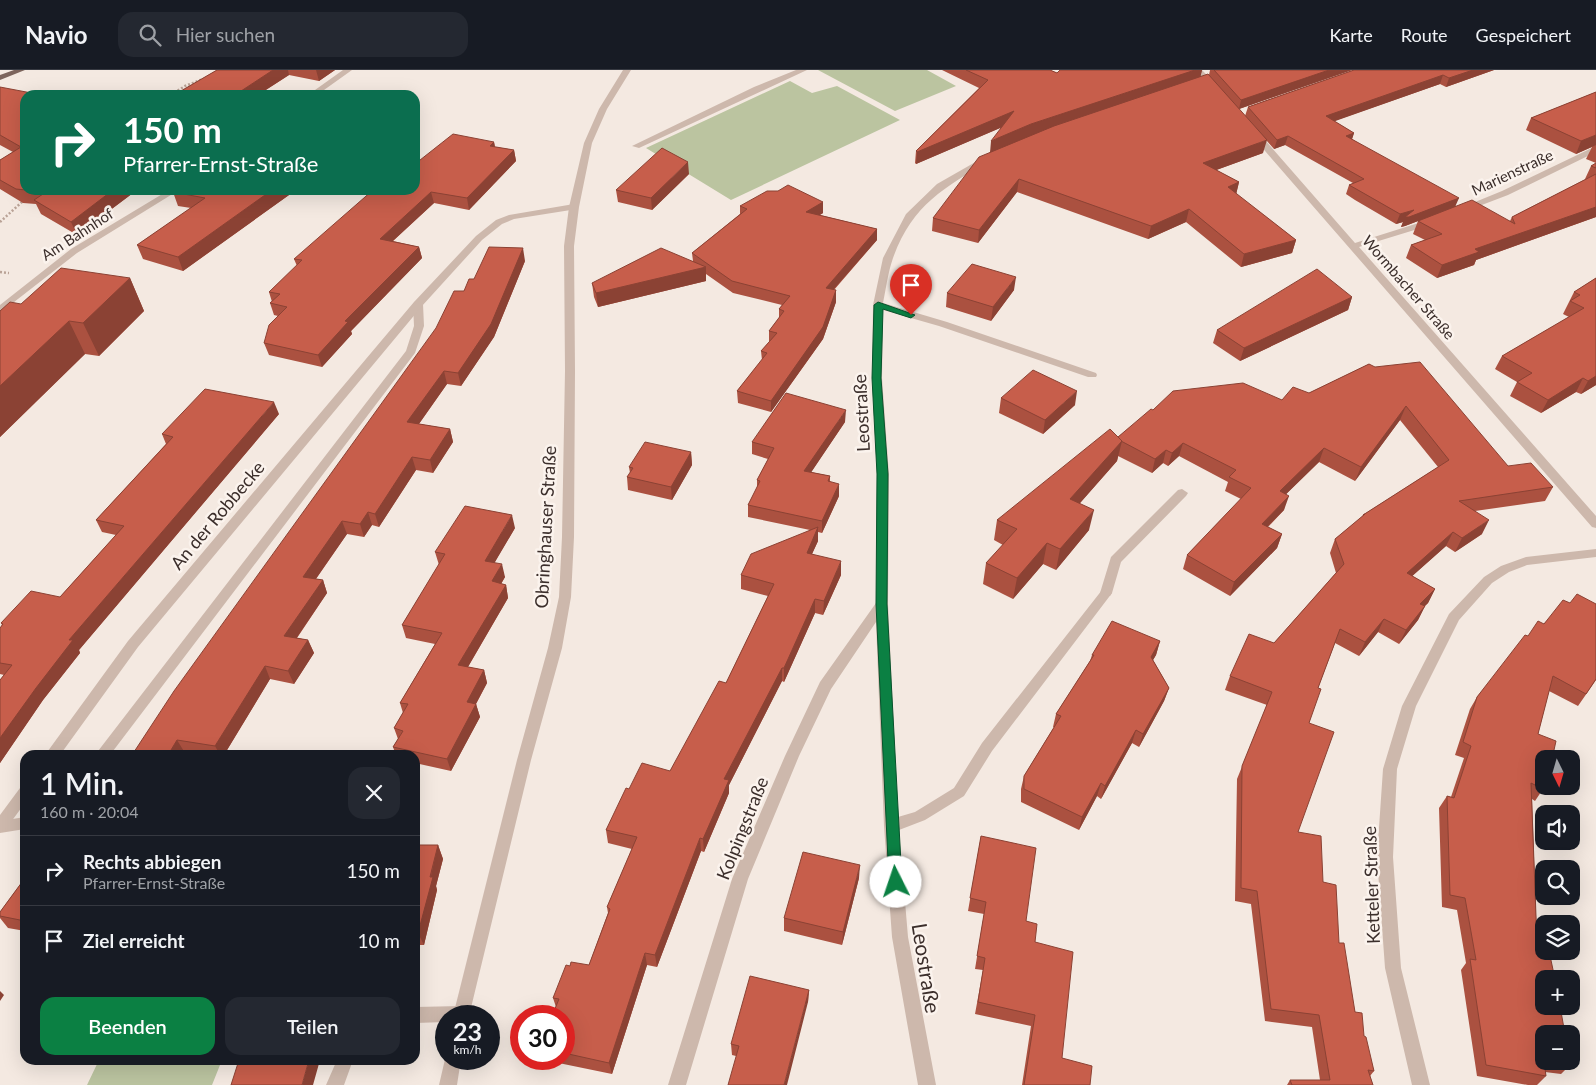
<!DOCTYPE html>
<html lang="de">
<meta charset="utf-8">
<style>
body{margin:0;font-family:Lato,sans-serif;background:#242831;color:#f1f3f6;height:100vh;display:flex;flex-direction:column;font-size:19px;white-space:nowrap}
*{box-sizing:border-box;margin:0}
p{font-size:16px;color:#9ea1a6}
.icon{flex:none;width:28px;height:28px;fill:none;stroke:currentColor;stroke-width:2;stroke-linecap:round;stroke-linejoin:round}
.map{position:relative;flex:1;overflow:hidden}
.details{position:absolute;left:20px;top:680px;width:400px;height:315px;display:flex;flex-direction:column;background:#171b24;border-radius:15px;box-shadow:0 5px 20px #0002}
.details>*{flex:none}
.banner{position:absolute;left:20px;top:20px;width:400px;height:105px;border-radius:15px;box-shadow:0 5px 20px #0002;background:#0b6e4f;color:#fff;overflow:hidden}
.needle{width:32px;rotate:175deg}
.buttons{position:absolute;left:1535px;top:680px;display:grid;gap:10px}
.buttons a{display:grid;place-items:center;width:45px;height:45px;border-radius:10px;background:#171b24;box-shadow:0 5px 20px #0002;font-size:25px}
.speed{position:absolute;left:435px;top:935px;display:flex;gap:10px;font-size:25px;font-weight:700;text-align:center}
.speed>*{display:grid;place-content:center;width:65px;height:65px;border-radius:50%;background:#171b24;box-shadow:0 5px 20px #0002;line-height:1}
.speed small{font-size:12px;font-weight:400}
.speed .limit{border:8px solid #d22;background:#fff;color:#111}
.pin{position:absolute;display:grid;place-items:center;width:42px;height:42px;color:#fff;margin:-51px -21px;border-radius:50% 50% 50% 0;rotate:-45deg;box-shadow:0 0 5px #0007}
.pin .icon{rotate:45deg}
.me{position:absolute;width:55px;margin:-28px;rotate:356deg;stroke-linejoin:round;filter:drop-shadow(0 0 4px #0008)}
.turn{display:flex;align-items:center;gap:18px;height:105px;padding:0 20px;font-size:22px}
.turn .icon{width:65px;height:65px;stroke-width:2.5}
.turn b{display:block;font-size:35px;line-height:42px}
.round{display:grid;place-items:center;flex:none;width:52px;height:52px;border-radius:15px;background:#242831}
.headline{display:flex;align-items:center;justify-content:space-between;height:85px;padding:0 20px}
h1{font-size:30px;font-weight:600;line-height:38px}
.cta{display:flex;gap:10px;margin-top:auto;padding:10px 20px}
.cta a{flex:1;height:58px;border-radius:15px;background:#0b8043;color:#fff;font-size:20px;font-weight:600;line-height:58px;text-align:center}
.cta a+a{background:#242831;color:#f1f3f6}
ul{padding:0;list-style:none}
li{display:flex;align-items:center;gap:15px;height:70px;padding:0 20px;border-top:1px solid #363941}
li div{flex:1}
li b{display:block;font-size:19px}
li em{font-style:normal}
header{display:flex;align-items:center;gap:30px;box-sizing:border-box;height:70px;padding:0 25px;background:#171b24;border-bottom:1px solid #363941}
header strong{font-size:24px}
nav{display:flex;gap:28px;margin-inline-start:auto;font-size:18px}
.search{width:350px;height:45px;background:#242831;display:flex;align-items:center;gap:12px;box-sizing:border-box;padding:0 18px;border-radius:15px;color:#9ea1a6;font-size:19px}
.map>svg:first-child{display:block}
.green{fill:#bbc4a0}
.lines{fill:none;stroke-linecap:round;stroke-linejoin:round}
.path{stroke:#b9a296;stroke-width:2.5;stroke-dasharray:2 2;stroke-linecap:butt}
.service{fill:#cdb8ac;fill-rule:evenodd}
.minor{fill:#cdb8ac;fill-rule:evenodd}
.tertiary{fill:#cdb8ac;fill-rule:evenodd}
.primary{fill:#7c645c;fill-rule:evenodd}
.wall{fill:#ab5140}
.shaded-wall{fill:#8b4234}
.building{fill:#c75e4b;stroke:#8b4234}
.route{fill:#0b8043;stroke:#07532c}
.labels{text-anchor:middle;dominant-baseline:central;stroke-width:5;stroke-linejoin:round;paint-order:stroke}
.far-street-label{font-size:15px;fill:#3b2e2b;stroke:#fbf3ed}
.street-label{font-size:18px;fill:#3b2e2b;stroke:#fbf3ed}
.near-street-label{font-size:21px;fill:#3b2e2b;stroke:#fbf3ed}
</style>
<header>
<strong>Navio</strong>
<div class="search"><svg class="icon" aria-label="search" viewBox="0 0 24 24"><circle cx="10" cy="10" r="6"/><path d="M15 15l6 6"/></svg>Hier suchen</div>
<nav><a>Karte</a><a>Route</a><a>Gespeichert</a></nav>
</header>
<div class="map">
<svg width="1596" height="1015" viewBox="0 0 1596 1015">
<rect width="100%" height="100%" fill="#f4e9e1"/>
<path class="green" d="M818 0H927L956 16 895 41Z
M790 11 812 23 837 16 900 50 731 130 646 78Z
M99 990H222L212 1015H87Z"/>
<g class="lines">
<path class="path" d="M171 25 185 16 203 9
M0 152 23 131
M0 202 9 203"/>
<path class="service" d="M418 231 423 234 424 256 415 283 110 685H95L406 281 414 256 413 234Z
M1182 419 1188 423 1186 426 1121 492 1112 523 1110 526H1102L1100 523 1111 487 1178 420Z
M25 747V759L0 763V751Z
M462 936 468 938 469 946H446V952L415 953V937Z
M337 990H353L344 1015H326Z"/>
<path class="minor" d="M343 0H352L317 25H308Z
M796 0H807L639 78 632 76 754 17Z
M1194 0H1202L1218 17V21H1212Z
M1255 61 1258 62 1355 173 1428 150H1434V154L1359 177 1596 446V458L1592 457 1252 66 1251 64Z
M1596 76V82L1508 125 1466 141 1463 142 1458 139 1502 121Z
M986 86 989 87V91C944 118 912 135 893 188 888 202 886 219 883 233L947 252 1096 303 1097 305 1096 307H1088L939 256 883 240 882 308 889 405 888 534 898 747 915 742 954 718 982 673 1102 520H1110L1112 523 992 681 964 726 925 750 899 760 908 867 936 1015H918L892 867 884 756 876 552 831 619 799 686 748 809 686 1015H668L732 809 785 686 820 612 876 533 877 405 872 308 873 235 883 188 906 144 937 114Z
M169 120H179L77 183 0 243V235L71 179Z
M574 134 577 135V139L514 149 502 154 482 170 422 236 138 577 60 685H45L128 571 414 232 476 166 496 150 509 145Z
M1596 479V487L1527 495 1509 502 1492 513 1459 550 1416 636 1397 699 1393 787 1401 898 1430 1015H1412L1385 898 1377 787 1383 699 1402 636 1449 544 1484 507 1501 496 1526 487Z
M25 716V733L5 760 0 762V745L20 718Z"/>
<path class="tertiary" d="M623 0H631L607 39 592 73 579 137 574 176 575 301 574 467 571 527 562 578 531 690 469 946H453L517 690 548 578 559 527 562 467 565 301 564 176 569 137 584 73 599 39Z
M446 985V989H461L457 1015H439Z"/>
<path class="primary" d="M14 0H25L0 10V5Z"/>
</g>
<path class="wall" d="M217 0H335L319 11 289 5 258 25H174Z
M942 0H1050L1057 3 1060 0H1202L1200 7 1209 5 1210 0H1352L1239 39 1263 83 1216 100 1239 112 1236 124 1296 170 1292 183 1241 197 1186 152 1148 169 1017 122 978 173 932 161 933 148 990 82 1002 57 916 94 915 93 916 81 979 18Z
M1354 0H1494L1446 17 1440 14 1334 51 1354 63 1352 69 1456 136 1510 151 1512 147 1586 109H1585L1591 96 1596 93 1586 89 1592 77 1576 84 1526 60 1531 48 1596 22V147L1476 190 1474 195 1437 208 1406 188 1411 175 1425 170 1413 164 1418 151 1405 156 1401 157 1403 152 1396 154 1355 130 1346 124 1349 115 1353 113 1285 75 1274 79 1245 46 1248 37Z
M0 17 137 120 77 165 41 144 36 134 23 133 0 119V90L13 82 0 75Z
M494 72 495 77 514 80 516 91 469 140 434 133 393 171 419 177 422 188 351 261 352 264 322 297 269 285 264 273 278 246 274 245 270 233 272 232 269 222 297 196 294 189Z
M689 104 652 140 618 132 616 120Z
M296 120 183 201 143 189 137 175 191 138 178 136 173 122Z
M823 132V143L820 145 877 159V170L834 220H836V232L823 269 771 342 738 333 737 321 762 290 761 281 769 272V261L779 248V239L782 235 733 223 706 204V211L598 237 594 227 592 213 693 191 692 183 740 144V136Z
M525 191 494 267 461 316 447 314 419 354 450 359 453 372 433 403 416 400 379 457 372 455 364 467 347 464 316 509 323 510 327 523 297 568 308 570 314 583 294 614 270 609 224 685H197L185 683 183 685H132L464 221 474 209Z
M130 208 144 241 99 286 85 284 0 367V241Z
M1596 208V315L1581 324 1576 322 1541 343 1510 326 1517 312 1495 299 1502 286 1569 247 1563 244 1574 222Z
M1014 220 991 251 946 237 947 223Z
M1352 227 1348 240 1240 291 1213 273 1217 260Z
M1369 294 1508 396 1553 417 1545 431 1475 441 1482 464 1455 482 1446 476 1412 506 1435 519 1428 533 1425 536 1418 550 1399 574 1378 562 1359 586 1335 573 1318 618 1309 653 1298 762 1323 812 1339 873 1355 942 1364 966 1374 1001 1370 1006 1373 1015H1287L1290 1010H1320L1312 957 1265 951 1251 834 1235 831 1237 709 1267 635 1225 620 1230 606 1274 573 1336 503 1330 483 1335 469 1362 447 1363 445 1438 397 1400 350 1355 411 1319 392 1286 424 1284 440 1268 457 1282 464 1277 478 1230 526 1183 499 1187 485 1241 429 1225 421 1228 412 1179 386 1168 396 1163 393 1152 403 1118 386 1117 391 1080 433 1089 460 1056 500 1043 494 1013 529 983 514 986 493 1003 475 994 470 997 450 1118 367 1153 340 1282 330 1309 323Z
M1001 328 1075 335 1043 364 999 343Z
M279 344 79 580 80 583 43 630 0 693V610L4 605 0 604V558L2 555 1 553 60 527 116 465 102 462 96 450 166 374 162 364Z
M845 352 811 402 830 406V412L839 426 822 463 818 462V471L812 484 841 505 823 545 815 543 784 612 782 611 729 715V723L704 782 701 781 657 897 647 895 612 1004 544 990V989H564V946L556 937 553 928 589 895 608 843 607 837 632 779 608 773 606 760 629 719 670 701 726 613 768 526 741 519V505L810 460 748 447V435L757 418V410L768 389 752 384V372Z
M691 382 692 395 672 430 628 420 627 407 630 403 629 397Z
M515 458 494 493 505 507 501 514 506 515 508 528 468 597 484 600 487 613 476 634 480 647 451 701 415 693V685H396L393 677 398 669 394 658 403 643 400 633 435 574 406 568 402 555 439 495 435 482Z
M1570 533 1596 610 1578 636 1549 621 1538 664 1543 719 1535 731 1532 729 1537 873 1544 964V991H1571V994L1561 1004 1545 1002 1546 1006 1537 1015H1528L1477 1006 1461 900 1466 893 1457 840 1442 837 1439 738 1447 726 1451 727 1464 688 1455 685 1470 639 1477 627 1528 566Z
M1160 571 1156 585 1153 590 1169 618 1164 631 1139 677 1132 673 1101 729 1097 726 1079 760 1021 732V719L1024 706 1054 657H1053L1056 644 1090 591 1092 585Z
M981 766 1026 851 1035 872 1062 988 1090 1015H1022L1031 956 975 944 983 900 975 899 984 844 968 841Z
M415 775H438L443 789 436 816 437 820 424 875H415Z
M25 808V861L8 858 0 848V842Z
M859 808 842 875 784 861V848Z
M809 920 808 932 736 986 732 985 731 974Z"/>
<path class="shaded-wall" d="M273 0H288L289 5 258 25H235Z
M316 0H335L319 11Z
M1195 0H1202L1200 9 990 83 991 71 1031 54Z
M1329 0H1352L1239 39 1241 30Z
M1473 0H1494L1446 17 1449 8Z
M1443 5 1440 14 1324 55 1326 46Z
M1014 41 1012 53 916 94 917 82Z
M1354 63 1351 72 1346 66Z
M1596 65V75L1576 84 1581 71Z
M1288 66 1285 75 1274 79 1277 70Z
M1267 70 1263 83 1200 106 1203 93Z
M494 72 496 83 490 76Z
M514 80 516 91 469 140 467 128Z
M688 92 689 104 652 140 651 128Z
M1019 109 1017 122 978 173 979 160Z
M1239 112 1236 125 1228 117Z
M113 120H137L77 165 71 152Z
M272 120H296L183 201 178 187Z
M431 122 434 133 383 180 380 169Z
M1459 128 1455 137 1405 156 1401 157 1403 152 1396 154 1400 144Z
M823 132V143L806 153V142Z
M1596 137V147L1476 190 1474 195 1437 208 1442 195 1475 179Z
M1189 139 1186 152 1148 169 1151 156Z
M877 159V170L825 229 826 218Z
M1296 170 1292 183 1241 197 1244 184Z
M419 177 422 188 351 261 352 264 322 297 318 285 345 251Z
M523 178 525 191 494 267 461 316 458 303Z
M706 197V211L598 237 596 223Z
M1016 207 1014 220 991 251 993 237Z
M130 208 144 241 99 286 83 253Z
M836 220V232L823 269 771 342V331Z
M1352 227 1348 240 1240 291 1244 278Z
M69 251 85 284 0 367V316Z
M444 301 447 314 411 365 407 352Z
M1596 306V315L1581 324 1588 311Z
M1583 308 1576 322 1541 343 1548 330Z
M1077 321 1075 335 1043 364 1045 350Z
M274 332 279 344 79 580 80 583 43 630 0 693V668L69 570Z
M1406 336 1400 350 1355 411 1361 397Z
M846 340 845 352 804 413V401Z
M450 359 453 372 433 403 430 390Z
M1122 371 1117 391 1066 449 1070 429Z
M1183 373 1179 386 1168 396 1172 383Z
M1324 378 1319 392 1275 435 1280 421Z
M1166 380 1163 393 1152 403 1155 389Z
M691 382 692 395 672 430 671 417Z
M412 387 416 400 379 457 375 444Z
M839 414V426L822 463V451Z
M1289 426 1284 440 1257 467 1262 454Z
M1094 440 1089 460 1056 500 1060 479Z
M368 442 372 455 364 467 360 454Z
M512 445 515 458 488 504 485 491Z
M1489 450 1482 464 1455 482 1462 468Z
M342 451 347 464 308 520 303 507Z
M818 457V471L806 497 807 483Z
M1453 462 1446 476 1400 517 1407 503Z
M1282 464 1277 478 1230 526 1234 512Z
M1047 473 1043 494 1013 529 1017 508Z
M841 491V505L823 545 824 531Z
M502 494 505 507 495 524 492 511Z
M323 510 327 523 289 579 284 566Z
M506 515 508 528 462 607 458 595Z
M1435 519 1428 533 1413 547 1420 534Z
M815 529V543L784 612V598Z
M1425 536 1418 550 1399 574 1406 560Z
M1384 549 1378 562 1359 586 1365 572Z
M308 570 314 583 294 614 288 601Z
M1160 571 1156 585 1147 600 1151 587Z
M265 596 270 609 224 685H220L215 676Z
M782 598V611L729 715V723L704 782 703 769 724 709Z
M484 600 487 613 470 645 467 632Z
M1169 618 1164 631 1139 677 1143 664Z
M476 634 480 647 451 701 447 689Z
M1136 660 1132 673 1101 729 1105 716Z
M177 670 185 683 183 685H168Z
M1101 713 1097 726 1079 760 1082 747Z
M700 768 701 781 657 897 655 885Z
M438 775 443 789 436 816 437 820 424 875 418 863Z
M860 795 859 808 842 875 843 862Z
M645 883 647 895 612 1004 609 993Z
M809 920 808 932 787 1015H784Z
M0 921 4 925 0 931Z
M309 990H320L313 1015H302Z"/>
<path class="building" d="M217 0H273L235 25H174Z
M966 0H1050L1057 3 1060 0H1195L1031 54 991 71 1014 41 917 82 916 81 988 10Z
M1214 0H1329L1241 30Z
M1354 0H1473L1449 8 1443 5 1326 46 1354 63 1346 66 1459 128 1409 147H1405L1414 140 1400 144 1358 120 1349 115 1364 109 1288 66 1277 70 1248 37Z
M1208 4 1267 70 1203 93 1239 112 1228 117 1296 170 1244 184 1189 139 1151 156 1019 109 979 160 933 148 979 87 1054 56Z
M0 17 42 25H25V120H113L71 152 34 130 46 122 16 119 0 110V90L21 77 0 65Z
M1596 22V65L1581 71 1531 48Z
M453 64 494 72 490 76 514 80 467 128 431 122 380 169 419 177 345 251 348 252 318 285 264 273 269 255 287 237 270 233 280 224 269 222 302 190 294 189 373 120H415V94Z
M662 78 688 92 651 128 616 120Z
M1596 93V98L1591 96Z
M1596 104V137L1475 179 1479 182 1442 195 1411 175 1442 164 1418 151 1472 130 1515 154 1512 147Z
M788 115 823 132 806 142 877 159 826 218 836 220 823 257 771 331 737 321 767 283 761 281 777 263 769 261 784 241 779 239 790 226 732 211 692 183 747 139 740 136 767 121H778Z
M175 120H272L178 187 137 175 205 128 173 122Z
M489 177 523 178 491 254 458 303 444 301 407 352 450 359 430 390 412 387 375 444 368 442 360 454 342 451 303 507 323 510 284 566 308 570 288 601 265 596 215 676 177 670 168 685H132L174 621 436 258 454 221H464L469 209H474Z
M661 178 706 197 596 223 592 213Z
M972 194 1016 207 993 237 947 223Z
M61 198 130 208 83 253 69 251 0 316V241L10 232 21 234Z
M1317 199 1352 227 1244 278 1217 260Z
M1596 208V306L1588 311 1583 308 1548 330 1517 312 1532 303 1502 286 1584 238 1570 231 1580 225 1574 222Z
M1420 292 1508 396 1531 393 1553 417 1459 431 1489 450 1462 468 1453 462 1407 503 1435 519 1420 534 1425 536 1406 560 1384 549 1365 572 1340 559 1318 618 1321 619 1309 653 1334 662 1298 762 1321 766 1323 812 1336 815 1339 873H1344L1355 942 1362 943 1364 966 1366 967 1374 1001 1368 1000 1373 1015H1292L1290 1010H1330L1319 945 1271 939 1257 821 1241 818 1242 696 1272 622 1230 606 1249 564 1274 573 1344 494 1335 469 1365 444 1363 445 1449 390 1406 336 1361 397 1324 378 1280 421 1289 426 1262 454 1282 464 1234 512 1187 485 1251 418 1229 407 1236 400 1183 373 1172 383 1166 380 1155 389 1121 371H1122L1118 367 1151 339 1153 340 1173 321 1243 313 1282 330 1293 317 1309 323 1369 294 1375 297Z
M1033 300 1077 321 1045 350 1001 328Z
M205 319 274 332 69 570H73L36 618 0 668V610L12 595 0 593V558L3 554 1 553 31 521 60 527 124 456 96 450 173 367 162 364Z
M786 323 846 340 804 401 830 406 828 411 839 414 822 451 748 435 760 411 757 410 774 378 752 372Z
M1110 359 1122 371 1070 429 1094 440 1060 479 1047 473 1017 508 986 493 1017 459 997 450Z
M645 372 691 382 671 417 627 407 633 398 629 397Z
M465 436 512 445 485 491 502 494 492 511 506 515 458 595 484 600 467 632 476 634 447 689 393 677 403 661 394 658 408 634 400 633 442 563 402 555 445 484 435 482Z
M818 457 807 483 841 491 824 531 815 529 784 598H782L724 709 729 710 703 769 700 768 655 885 645 883 609 993 564 983V946H552L559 929 553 928 566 895 570 896 571 892 589 895 610 839 607 837 637 767 606 760 626 718 629 719 642 693 670 701 719 611 726 613 774 514 741 505 751 484Z
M1577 524 1596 534V609L1586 624 1553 606 1538 664 1556 671 1552 689H1544L1543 719 1531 713 1537 873 1544 874V881H1549L1555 909H1544V936H1560L1565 964H1544V991L1546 1006 1486 995 1470 889 1476 890 1465 828 1450 825 1447 726 1454 728 1471 676 1463 672 1477 627 1525 565 1528 566 1538 551 1544 554 1563 530 1570 533Z
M1112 551 1160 571 1151 587 1169 618 1143 664 1136 660 1105 716 1101 713 1082 747 1024 719V706L1061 646 1056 644 1094 585H1092Z
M981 766 1036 778 1026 851 1037 854 1035 872 1073 882 1062 988 1092 996 1090 1015H1024L1035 945 978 932 985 888 977 886 986 832 970 828Z
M415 775H438L430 807H433L418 863 415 862Z
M803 782 860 795 843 862 784 848Z
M25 808V851L0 846V842Z
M750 906 809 920 784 1015H728L739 976 731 974Z
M239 990H309L302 1015H231Z
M1558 991H1571V994Z"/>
<path class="route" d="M878 232 915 245 911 248 883 239 881 308 888 404 887 534 902 812 900 816 896 818 891 816 889 812 876 534 877 404 872 308 874 235Z"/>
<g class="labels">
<g class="far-street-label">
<text transform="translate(1512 102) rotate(-25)">Marienstraße</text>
<text transform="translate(77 164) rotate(-33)">Am Bahnhof</text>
<text transform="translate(1409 217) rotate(49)">Wormbacher Straße</text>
</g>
<g class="street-label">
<text transform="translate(861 343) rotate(-93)">Leostraße</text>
<text transform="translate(217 445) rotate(-50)">An der Robbecke</text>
<text transform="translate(545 457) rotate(-87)">Obringhauser Straße</text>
<text transform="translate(742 758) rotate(-68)">Kolpingstraße</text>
<text transform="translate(1371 815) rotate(-92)">Ketteler Straße</text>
</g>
<g class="near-street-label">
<text transform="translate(927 898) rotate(81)">Leostraße</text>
</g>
</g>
</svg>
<div class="buttons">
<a><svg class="needle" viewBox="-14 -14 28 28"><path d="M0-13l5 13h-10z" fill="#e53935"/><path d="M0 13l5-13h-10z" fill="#9ea1a6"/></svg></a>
<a><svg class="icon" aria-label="sound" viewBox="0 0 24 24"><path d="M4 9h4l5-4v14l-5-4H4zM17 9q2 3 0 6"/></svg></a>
<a><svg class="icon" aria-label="search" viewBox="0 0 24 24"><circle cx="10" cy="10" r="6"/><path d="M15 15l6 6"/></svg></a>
<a><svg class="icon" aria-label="layers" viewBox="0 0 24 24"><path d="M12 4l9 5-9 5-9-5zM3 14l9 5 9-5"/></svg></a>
<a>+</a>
<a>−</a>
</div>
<div class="speed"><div>23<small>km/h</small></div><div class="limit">30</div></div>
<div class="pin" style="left:911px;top:245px;background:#d93025"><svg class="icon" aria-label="arrive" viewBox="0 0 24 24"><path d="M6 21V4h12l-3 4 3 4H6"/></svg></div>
<svg class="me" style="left:896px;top:812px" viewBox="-20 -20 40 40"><circle r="19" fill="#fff"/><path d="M0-13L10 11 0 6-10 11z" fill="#0b8043"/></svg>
<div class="banner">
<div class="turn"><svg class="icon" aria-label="right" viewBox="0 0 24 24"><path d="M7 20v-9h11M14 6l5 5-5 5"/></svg><div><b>150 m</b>Pfarrer-Ernst-Straße</div></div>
</div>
<section class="details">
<div class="headline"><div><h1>1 Min.</h1><p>160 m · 20:04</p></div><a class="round"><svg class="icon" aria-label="close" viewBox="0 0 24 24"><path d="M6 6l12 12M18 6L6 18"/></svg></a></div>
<ul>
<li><svg class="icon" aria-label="right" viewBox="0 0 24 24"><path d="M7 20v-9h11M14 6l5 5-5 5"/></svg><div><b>Rechts abbiegen</b><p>Pfarrer-Ernst-Straße</p></div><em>150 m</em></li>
<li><svg class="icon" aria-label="arrive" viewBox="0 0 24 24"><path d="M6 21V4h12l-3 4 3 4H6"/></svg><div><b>Ziel erreicht</b></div><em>10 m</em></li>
</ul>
<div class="cta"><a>Beenden</a><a>Teilen</a></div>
</section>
</div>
